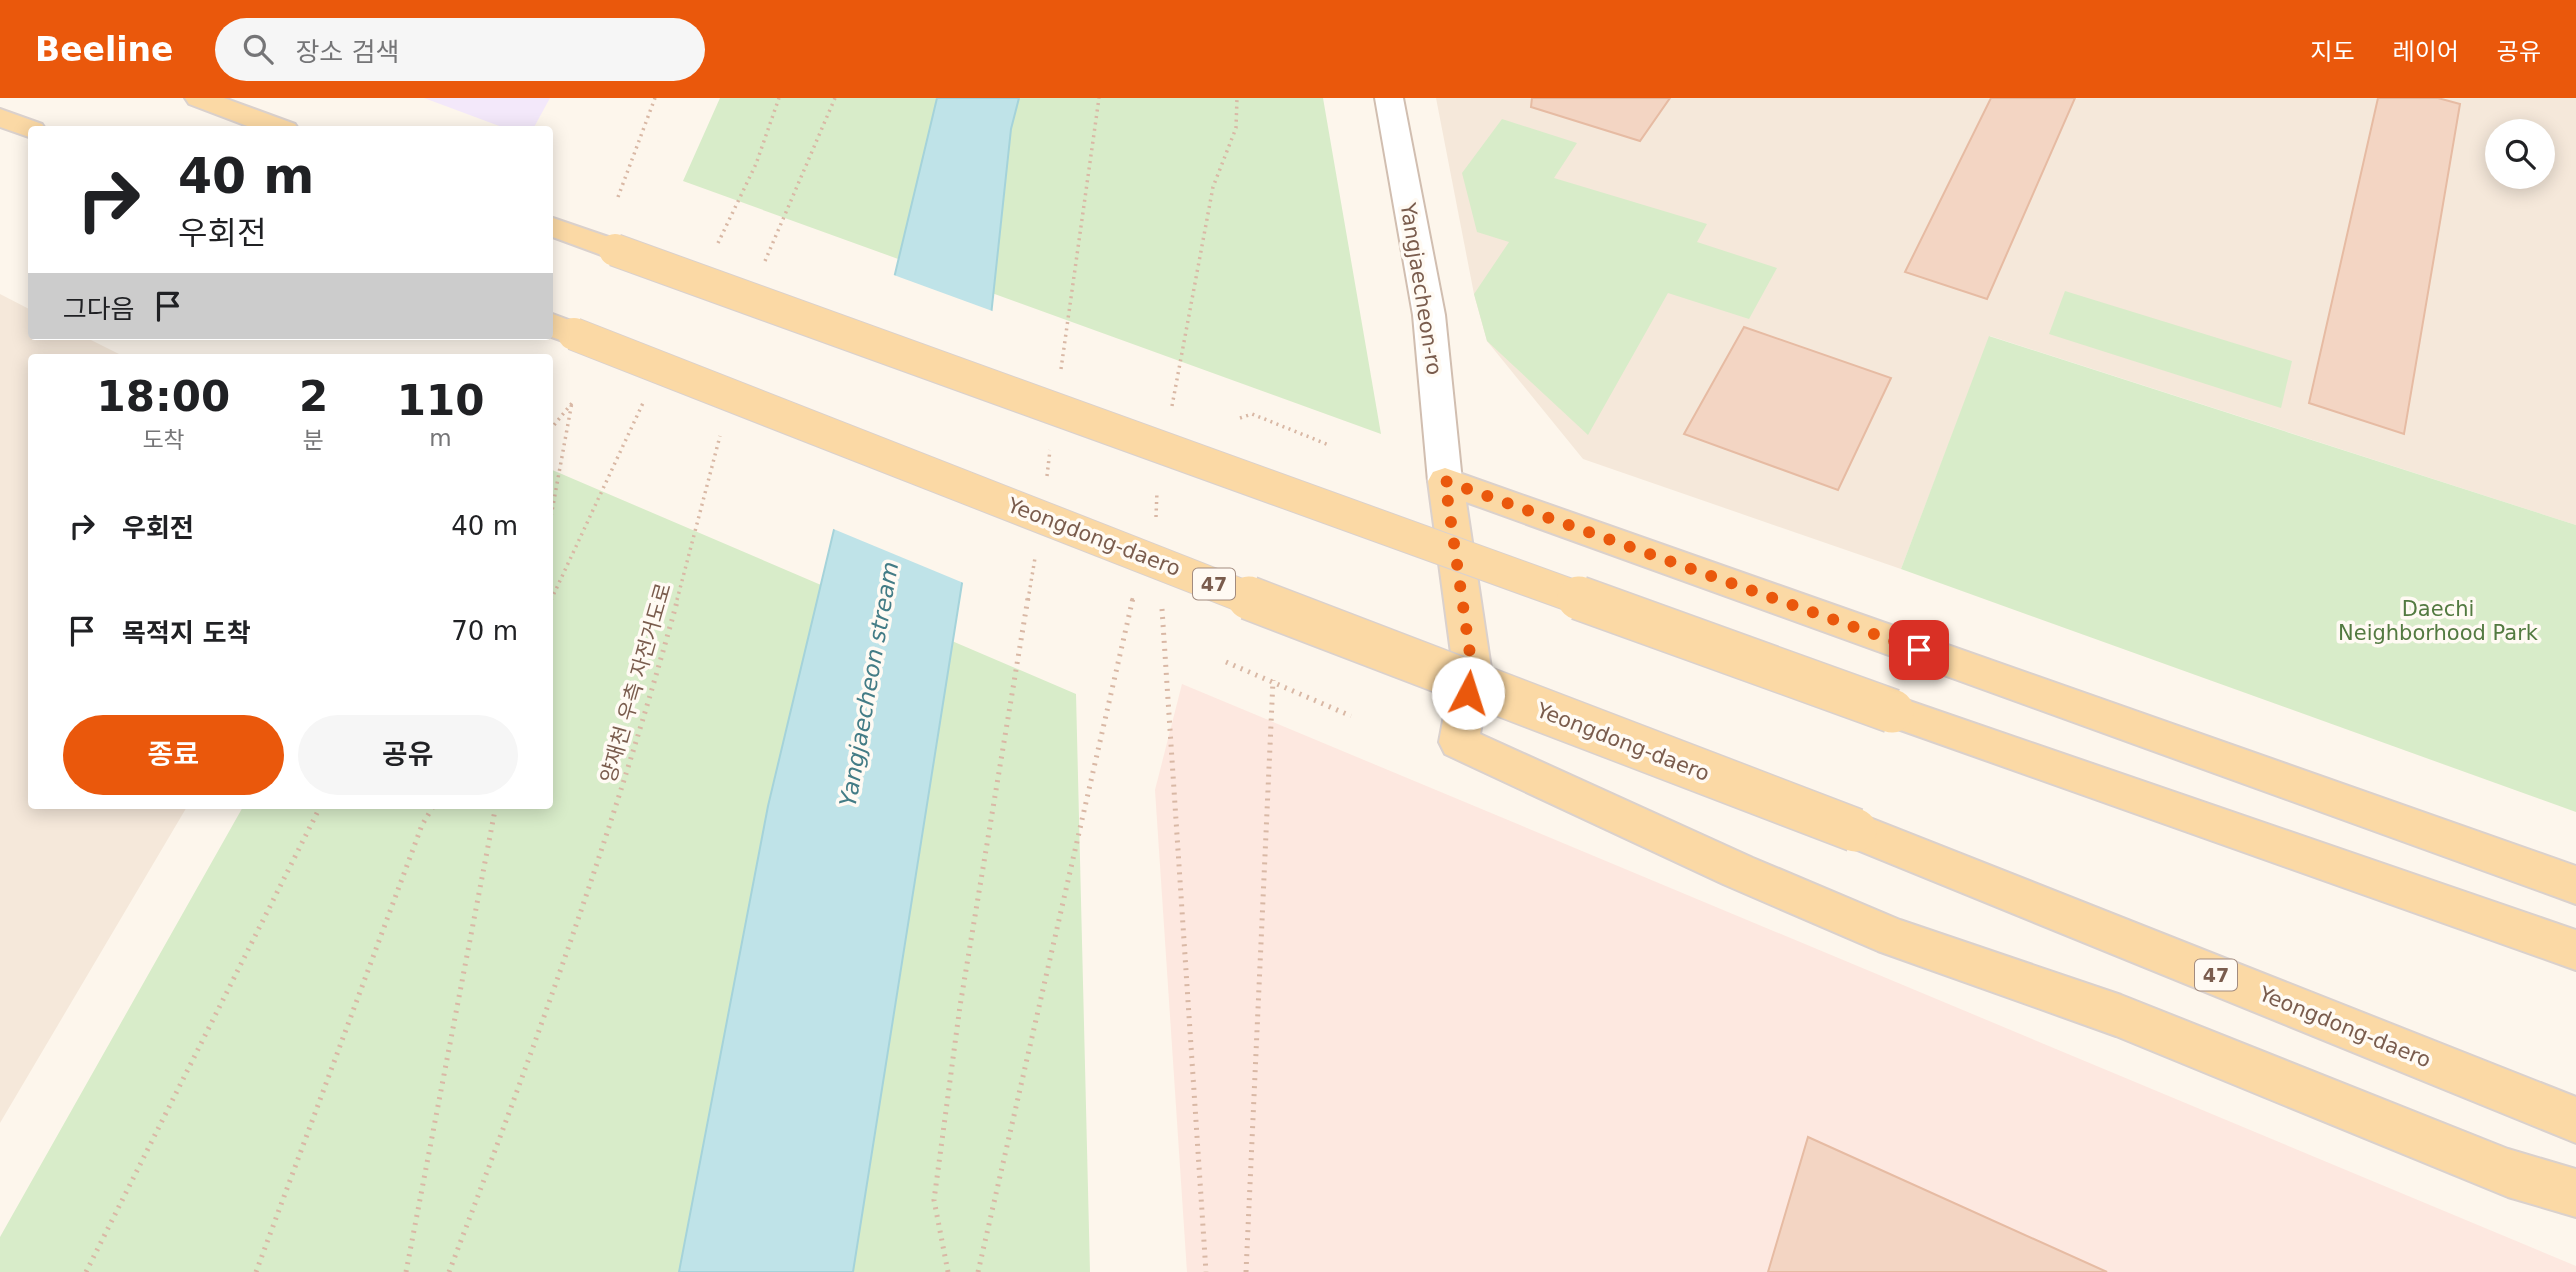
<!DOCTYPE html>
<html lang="ko">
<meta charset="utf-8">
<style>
body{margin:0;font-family:"DejaVu Sans","Noto Sans KR",sans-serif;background:#f6f6f6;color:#202124;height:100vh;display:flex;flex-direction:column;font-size:26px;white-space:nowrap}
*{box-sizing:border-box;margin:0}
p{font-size:23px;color:#757577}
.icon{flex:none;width:38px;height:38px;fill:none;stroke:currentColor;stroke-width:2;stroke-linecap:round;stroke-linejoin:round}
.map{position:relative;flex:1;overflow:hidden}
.sheet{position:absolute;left:28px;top:256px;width:525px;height:455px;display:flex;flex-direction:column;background:#fff;border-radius:7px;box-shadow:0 4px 18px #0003}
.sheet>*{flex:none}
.guide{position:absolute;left:28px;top:28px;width:525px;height:214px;border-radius:7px;box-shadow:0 4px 18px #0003;background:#fff;color:#202124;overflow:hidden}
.fabs{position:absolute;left:2485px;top:21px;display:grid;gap:14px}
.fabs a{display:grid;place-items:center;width:70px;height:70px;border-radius:50%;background:#fff;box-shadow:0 4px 18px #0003;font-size:35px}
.pin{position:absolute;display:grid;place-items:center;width:60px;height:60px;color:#fff;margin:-30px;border-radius:14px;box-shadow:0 4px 10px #0006}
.me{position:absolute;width:77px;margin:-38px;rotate:5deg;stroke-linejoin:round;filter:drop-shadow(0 0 5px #0008)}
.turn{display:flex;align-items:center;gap:24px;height:147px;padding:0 35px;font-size:32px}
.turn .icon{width:91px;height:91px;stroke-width:2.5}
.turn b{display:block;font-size:49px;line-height:60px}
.then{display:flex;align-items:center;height:66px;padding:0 35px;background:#0003;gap:14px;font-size:26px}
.eta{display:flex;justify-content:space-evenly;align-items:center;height:119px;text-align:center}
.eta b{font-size:42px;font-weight:600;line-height:49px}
.button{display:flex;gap:14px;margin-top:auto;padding:14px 35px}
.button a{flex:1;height:80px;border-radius:42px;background:#ea580c;color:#fff;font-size:28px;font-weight:600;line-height:80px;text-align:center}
.button a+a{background:#f6f6f6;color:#202124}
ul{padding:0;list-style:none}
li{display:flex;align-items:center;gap:21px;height:105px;padding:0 35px}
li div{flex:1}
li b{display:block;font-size:26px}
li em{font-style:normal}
header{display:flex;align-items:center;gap:42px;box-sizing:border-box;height:98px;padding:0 35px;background:#ea580c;color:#fff}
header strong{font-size:33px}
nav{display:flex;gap:38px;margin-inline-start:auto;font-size:24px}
.search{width:490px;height:63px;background:#f6f6f6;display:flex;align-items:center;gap:18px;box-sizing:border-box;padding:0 24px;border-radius:38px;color:#757577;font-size:26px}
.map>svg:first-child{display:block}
.residential{fill:#f5e8da;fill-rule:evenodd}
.commercial{fill:#fde8e0}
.education{fill:#f3e8fa}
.green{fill:#d8ecc9}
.water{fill:#bfe3e8;stroke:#a5d3da;stroke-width:2}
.pier{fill:#fdf6ec}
.building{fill:#f3d5c3;stroke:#e6bba3;stroke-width:2}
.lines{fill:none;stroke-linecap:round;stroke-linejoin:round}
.tertiary-casing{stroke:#d1beb0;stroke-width:4}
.primary-casing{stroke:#dad1cd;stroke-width:4}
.path-far1{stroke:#d9b8a5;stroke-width:3.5;stroke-dasharray:2 4.5;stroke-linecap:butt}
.path{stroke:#d9b8a5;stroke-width:5;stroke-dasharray:2 6;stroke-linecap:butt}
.tertiary{fill:#fff;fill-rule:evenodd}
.primary{fill:#fbd9a5;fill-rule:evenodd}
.primary-bridge-far1-casing{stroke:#dad1cd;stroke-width:34;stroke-linecap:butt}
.primary-bridge-casing{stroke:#dad1cd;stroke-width:46;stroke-linecap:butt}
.primary-bridge-far1{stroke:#fbd9a5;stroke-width:32}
.primary-bridge{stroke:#fbd9a5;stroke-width:43}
.route{stroke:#ea580c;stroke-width:12;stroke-dasharray:0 21.6}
.labels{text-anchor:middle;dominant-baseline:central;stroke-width:7;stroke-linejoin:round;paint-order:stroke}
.shield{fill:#fffaf3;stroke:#a28b7f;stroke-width:2}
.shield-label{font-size:19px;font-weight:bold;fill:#7a5c4d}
.street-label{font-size:21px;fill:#7a5c4d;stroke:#fffaf3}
.park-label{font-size:21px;fill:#537a41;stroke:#fffaf3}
.water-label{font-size:23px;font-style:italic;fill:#437c86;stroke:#fffaf3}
</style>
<header>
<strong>Beeline</strong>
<div class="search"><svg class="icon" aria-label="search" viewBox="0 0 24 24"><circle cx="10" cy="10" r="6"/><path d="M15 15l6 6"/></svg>장소 검색</div>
<nav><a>지도</a><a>레이어</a><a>공유</a></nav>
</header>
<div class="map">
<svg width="2576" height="1174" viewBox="0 0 2576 1174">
<rect width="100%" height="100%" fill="#fdf6ec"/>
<path class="residential" d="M1436 0H2576V427L1990 238 1901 471 1583 361 1487 243 1474 196ZM2497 33H2543V79H2497Z
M0 196 31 212 32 238H83L125 259H32V707H188L0 1025Z"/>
<path class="commercial" d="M1182 586 2576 1168V1174H1187L1155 692Z"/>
<path class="education" d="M424 0H550L533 31 510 32Z"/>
<path class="green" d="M720 0H1323L1381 336 683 83Z
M1502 21 1577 45 1554 80 1707 126 1697 144 1777 170 1749 221 1668 195 1588 337 1487 243 1474 196 1509 144 1477 134 1462 75Z
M2065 193 2292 263 2281 310 2049 236Z
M1989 238 2576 427V714L1901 471Z
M550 371 1076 596 1090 1174H0V1139L244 707H550Z"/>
<path class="water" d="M937 0H1019L1011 31 963 479 853 1174H679L768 708Z"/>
<path class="pier" d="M891 176 995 214 966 486 831 430Z"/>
<path class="building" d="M1532 0H1670L1640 43 1531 9Z
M1991 0H2075L1987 201 1905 174Z
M2378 0H2438L2460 6 2404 336 2309 305Z
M1744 229 1891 280 1838 392 1684 336Z
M1808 1039 2107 1174H1768Z"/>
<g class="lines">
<defs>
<path id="tertiary" d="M1375 0H1403L1445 217 1462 383 1457 392 1445 396 1433 392 1428 383 1413 217Z"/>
<path id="primary" d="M185 0H224L295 26 299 32H258L189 6Z
M0 11 42 26 46 32H32V40L0 29Z
M550 119 626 145 630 152 626 159 615 162 550 138Z
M550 215 585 228 590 236 585 244 574 247 549 238Z
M1445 370 2576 768V806L1466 404 1491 570 1480 636 1753 760 1900 822 2121 897 2508 1051 2576 1071V1119L2508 1099 2116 938 1878 853 1723 786 1445 656 1439 644 1453 570 1428 383 1433 374Z
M1892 597 2576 832V872L1878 624 1873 613 1878 602Z
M1855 714 2576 999V1045L1840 745 1834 732 1840 719Z"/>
</defs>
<use href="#tertiary" class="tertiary-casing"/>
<use href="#primary" class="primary-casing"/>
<path class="path-far1" d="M618 99 655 0
M718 145 756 66 779 0
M765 163 835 0
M1061 271 1099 0
M1172 308 1213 89 1236 30 1237 0
M1240 320 1252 316 1329 347
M550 332 572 305
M1047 378 1050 352
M1156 419 1157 393
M550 424 572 304
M551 502 643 305
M677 502 720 338
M1028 502 1035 460
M1132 502 1133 498"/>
<path class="path" d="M550 504 552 500
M1162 511 1206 1174
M1226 564 1351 618
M86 1174 321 707
M256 1174 422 727 434 707
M406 1174 496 707
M449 1174C534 952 615 729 678 500
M948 1174 934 1102 960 908 1028 500
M978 1174 1133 500
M1246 1174 1273 582"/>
<use href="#tertiary" class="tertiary"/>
<use href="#primary" class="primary"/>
<defs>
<path id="primary-bridge-far1" d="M615 152 1584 502
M574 236 1253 502"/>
<path id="primary-bridge" d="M1249 500 1855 732
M1579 500 1892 613"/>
</defs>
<use href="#primary-bridge-far1" class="primary-bridge-far1-casing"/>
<use href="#primary-bridge" class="primary-bridge-casing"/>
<use href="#primary-bridge-far1" class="primary-bridge-far1"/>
<use href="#primary-bridge" class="primary-bridge"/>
</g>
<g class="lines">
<path class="route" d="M1468 595 1472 570 1445 383 1919 552"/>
</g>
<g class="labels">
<g class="shield">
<rect x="1193" y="470.5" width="42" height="31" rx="5"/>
<rect x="2195" y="861.5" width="42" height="31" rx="5"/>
</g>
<g class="shield-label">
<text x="1214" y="486">47</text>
<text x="2216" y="877">47</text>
</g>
<g class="street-label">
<text transform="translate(1421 191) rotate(81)">Yangjaecheon-ro</text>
<text transform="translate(1094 439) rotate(21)">Yeongdong-daero</text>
<text transform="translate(636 585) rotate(-74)">양재천 우측 자전거도로</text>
<text transform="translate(1623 644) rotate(21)">Yeongdong-daero</text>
<text transform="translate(2345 929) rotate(22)">Yeongdong-daero</text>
</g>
<g class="park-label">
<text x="2438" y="511">Daechi<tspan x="2438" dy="24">Neighborhood Park</tspan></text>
</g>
<g class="water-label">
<text transform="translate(869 586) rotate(-80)">Yangjaecheon stream</text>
</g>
</g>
</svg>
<div class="fabs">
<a><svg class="icon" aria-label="search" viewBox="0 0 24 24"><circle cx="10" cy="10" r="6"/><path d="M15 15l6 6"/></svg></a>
</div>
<div class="pin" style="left:1919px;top:552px;background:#d93025"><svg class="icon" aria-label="arrive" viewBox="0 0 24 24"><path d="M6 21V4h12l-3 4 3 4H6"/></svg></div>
<svg class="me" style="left:1468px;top:595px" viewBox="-20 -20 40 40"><circle r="19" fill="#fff"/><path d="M0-13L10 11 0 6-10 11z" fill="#ea580c"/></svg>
<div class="guide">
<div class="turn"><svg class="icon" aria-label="right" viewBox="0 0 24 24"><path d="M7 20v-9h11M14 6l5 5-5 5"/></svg><div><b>40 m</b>우회전</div></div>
<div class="then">그다음<svg class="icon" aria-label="arrive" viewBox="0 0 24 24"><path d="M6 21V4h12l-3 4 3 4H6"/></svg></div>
</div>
<section class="sheet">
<div class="eta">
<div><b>18:00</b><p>도착</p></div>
<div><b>2</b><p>분</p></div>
<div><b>110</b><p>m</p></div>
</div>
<ul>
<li><svg class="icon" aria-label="right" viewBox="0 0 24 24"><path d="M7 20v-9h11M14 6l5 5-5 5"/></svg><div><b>우회전</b></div><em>40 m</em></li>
<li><svg class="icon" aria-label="arrive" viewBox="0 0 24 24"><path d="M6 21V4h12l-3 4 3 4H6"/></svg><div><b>목적지 도착</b></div><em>70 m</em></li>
</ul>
<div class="button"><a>종료</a><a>공유</a></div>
</section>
</div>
